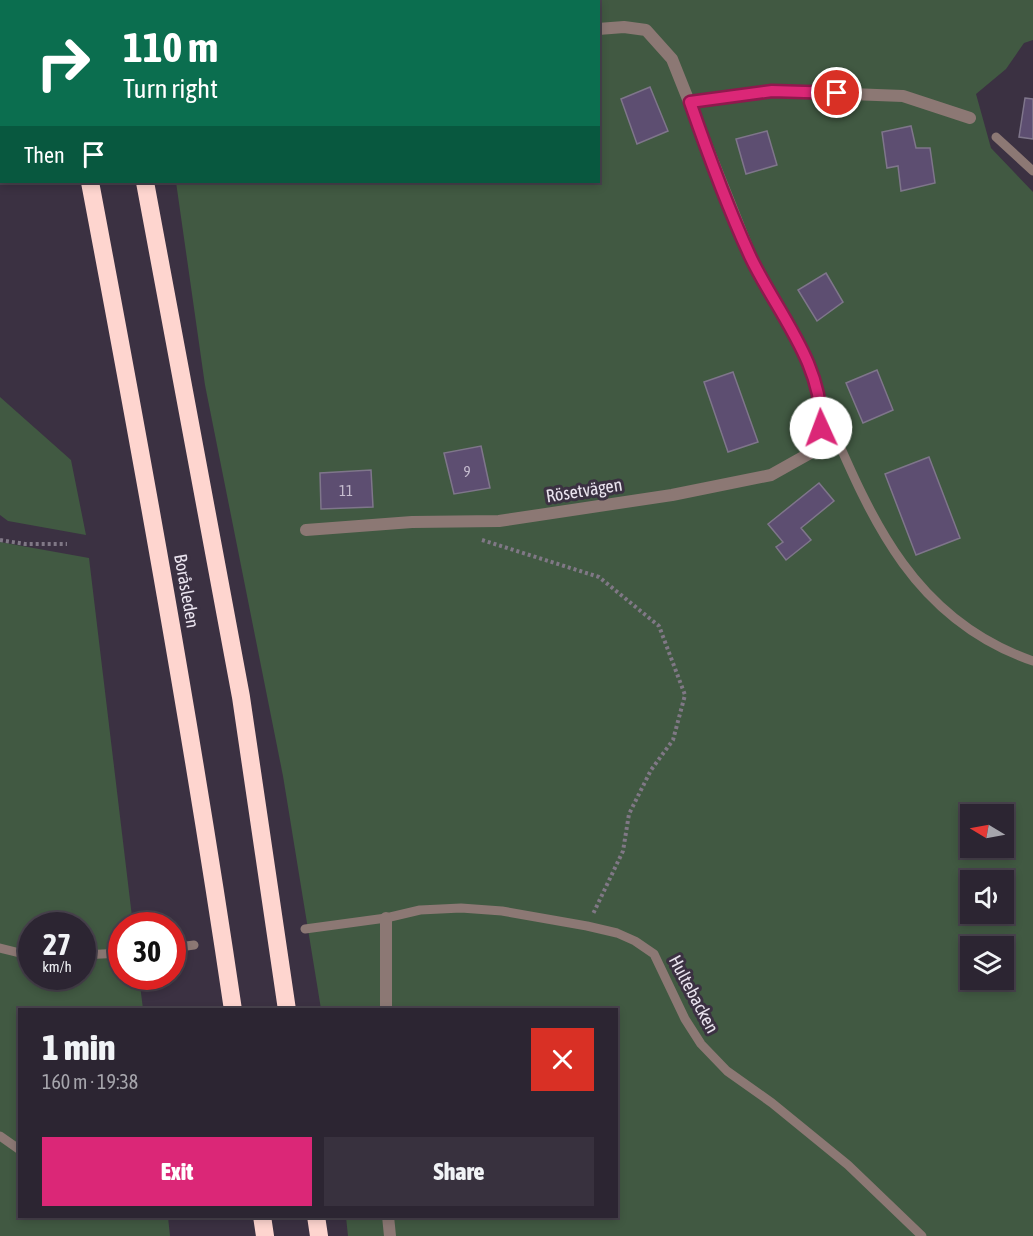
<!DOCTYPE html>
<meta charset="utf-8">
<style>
body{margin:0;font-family:"Asap Condensed",sans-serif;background:#38313e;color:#f1f3f6;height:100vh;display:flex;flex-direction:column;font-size:22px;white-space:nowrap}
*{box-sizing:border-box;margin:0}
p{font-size:20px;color:#a6a5ac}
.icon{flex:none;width:33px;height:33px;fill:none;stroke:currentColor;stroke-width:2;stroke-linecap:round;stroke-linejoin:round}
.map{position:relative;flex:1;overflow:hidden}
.details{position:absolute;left:18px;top:1008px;width:600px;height:210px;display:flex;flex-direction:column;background:#2c2532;border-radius:0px;box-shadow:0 3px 9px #0003,0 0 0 2px #48424d}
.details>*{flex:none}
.banner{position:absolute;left:0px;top:0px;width:600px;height:183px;box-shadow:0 3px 9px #0003,0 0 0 2px #48424d;background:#0b6e4f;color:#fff;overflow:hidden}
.needle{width:39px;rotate:280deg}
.controls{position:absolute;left:960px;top:804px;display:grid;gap:12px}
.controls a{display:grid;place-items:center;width:54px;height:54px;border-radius:0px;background:#2c2532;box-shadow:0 3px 9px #0003,0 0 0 2px #48424d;font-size:30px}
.speed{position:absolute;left:18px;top:912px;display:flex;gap:12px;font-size:30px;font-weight:700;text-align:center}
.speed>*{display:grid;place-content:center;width:78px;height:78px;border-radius:50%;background:#2c2532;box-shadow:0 3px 9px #0003,0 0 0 2px #48424d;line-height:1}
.speed small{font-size:15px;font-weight:400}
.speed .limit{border:9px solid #d22;background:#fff;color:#111}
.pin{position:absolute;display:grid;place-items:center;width:51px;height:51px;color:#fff;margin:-26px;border:3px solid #fff;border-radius:50%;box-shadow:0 2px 6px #0007}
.me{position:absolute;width:66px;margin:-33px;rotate:358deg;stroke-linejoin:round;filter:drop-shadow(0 0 4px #0008)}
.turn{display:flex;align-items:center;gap:21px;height:126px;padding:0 24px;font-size:27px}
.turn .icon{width:78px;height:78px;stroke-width:2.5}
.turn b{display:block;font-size:42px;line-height:51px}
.then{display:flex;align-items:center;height:57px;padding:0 24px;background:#0003;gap:12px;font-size:22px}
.round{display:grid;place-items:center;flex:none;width:63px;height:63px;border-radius:0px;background:#38313e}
.summary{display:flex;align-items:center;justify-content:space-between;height:102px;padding:0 24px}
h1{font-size:36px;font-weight:800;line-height:45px}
.action{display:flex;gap:12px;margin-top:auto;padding:12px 24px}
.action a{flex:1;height:69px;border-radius:0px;background:#db2777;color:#fff;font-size:24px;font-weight:800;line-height:69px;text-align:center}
.action a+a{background:#38313e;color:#f1f3f6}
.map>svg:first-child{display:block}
.green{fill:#415942;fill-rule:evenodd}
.building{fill:#5d4e71;stroke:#7f768b;stroke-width:1.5}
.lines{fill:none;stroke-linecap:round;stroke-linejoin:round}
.path{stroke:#807886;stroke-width:4;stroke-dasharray:3 3;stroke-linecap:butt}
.lane{stroke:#8c7874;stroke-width:9}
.street{stroke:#8c7874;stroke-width:12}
.highway{stroke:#fed5cf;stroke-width:18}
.route-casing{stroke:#8e194d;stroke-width:15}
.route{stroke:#db2777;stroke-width:10}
.labels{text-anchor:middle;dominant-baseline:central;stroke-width:6;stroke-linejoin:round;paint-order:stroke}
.number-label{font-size:15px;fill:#c7bed0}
.street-label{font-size:18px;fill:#eae4ef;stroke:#3b3142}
</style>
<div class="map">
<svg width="1033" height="1236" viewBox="0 0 1033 1236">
<rect width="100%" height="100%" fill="#3b3142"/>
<path class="green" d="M149 0H1033V40L1024 43 1006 69 976 94 991 148 1033 192V1236H348L346 1217 616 1216V1010L321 1009 283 776 205 385 176 182H598V2ZM970 814H1004V848H970ZM970 880H1004V914H970ZM970 946H1004V980H970Z
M0 397 71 460 86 535 8 521 0 515Z
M0 542 89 558 133 925 122 926V976L139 977 143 1009 20 1010V1216L168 1217 170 1236H0ZM32 926H82V976H32Z"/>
<path class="building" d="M650 87 668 131 637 144 621 99Z
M1025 98 1033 99V139L1019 137Z
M911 126 916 148H930L935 183 901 191 898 166 887 168 882 132Z
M767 131 777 165 746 174 736 139Z
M826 273 843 302 817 321 798 290Z
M877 370 893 410 863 423 846 383Z
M733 372 758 442 728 452 704 382Z
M481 446 490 488 454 494 444 453Z
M929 457 960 538 916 555 885 474Z
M371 470 373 507 321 509 320 473Z
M819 483 834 501 801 528 811 540 786 560 776 547 783 542 768 524Z"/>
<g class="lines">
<path class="path" d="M0 540 25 544H67
M482 540 599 577 659 626 685 695 673 740 651 770 629 814 623 851 593 914"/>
<path class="lane" d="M996 137 1033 171
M823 407C870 516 911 619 1033 661
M305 929 386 918 420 910 461 908 502 911 587 926 617 933 635 941 654 954 685 1019 701 1044 727 1071 772 1103 848 1165 922 1236
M0 948 32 956
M172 948 194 945
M82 955 122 953
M0 1136 20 1150"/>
<path class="street" d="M340 0 342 2
M690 102 772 91 903 96 970 118
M306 530 412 522 499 521 672 495 771 475 812 452 821 428 822 405 806 357 751 257 672 59 646 30 624 27 598 29
M386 1010V918
M388 1216 390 1236"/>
<path class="highway" d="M55 0V2
M108 0V2
M90 182C142 457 192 732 233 1010
M145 182 241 697 287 1010
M262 1216 265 1236
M316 1216 319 1236"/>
</g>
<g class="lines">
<defs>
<path id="route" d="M821 428C824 364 776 311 750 256 727 206 708 154 690 102L772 91 837 93"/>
</defs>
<use href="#route" class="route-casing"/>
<use href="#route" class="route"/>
</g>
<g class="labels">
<g class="number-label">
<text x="467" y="471">9</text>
<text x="346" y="490">11</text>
</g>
<g class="street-label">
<text transform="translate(584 490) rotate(-9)">Rösetvägen</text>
<text transform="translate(187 591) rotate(80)">Boråsleden</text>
<text transform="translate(694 994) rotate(62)">Hultebacken</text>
</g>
</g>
</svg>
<div class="controls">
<a><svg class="needle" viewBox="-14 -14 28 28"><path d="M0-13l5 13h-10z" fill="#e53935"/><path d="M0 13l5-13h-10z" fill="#a6a5ac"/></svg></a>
<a><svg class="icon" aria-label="sound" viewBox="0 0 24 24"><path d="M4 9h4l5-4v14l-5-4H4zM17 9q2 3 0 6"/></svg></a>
<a><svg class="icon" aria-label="layers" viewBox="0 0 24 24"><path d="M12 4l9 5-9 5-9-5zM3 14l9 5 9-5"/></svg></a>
</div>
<div class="speed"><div>27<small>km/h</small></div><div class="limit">30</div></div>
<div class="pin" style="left:837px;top:93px;background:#d93025"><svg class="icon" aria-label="arrive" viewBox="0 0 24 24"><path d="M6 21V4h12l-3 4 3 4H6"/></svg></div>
<svg class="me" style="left:821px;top:428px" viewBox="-20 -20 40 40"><circle r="19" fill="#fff"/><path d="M0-13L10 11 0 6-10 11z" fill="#db2777"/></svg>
<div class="banner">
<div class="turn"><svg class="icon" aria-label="right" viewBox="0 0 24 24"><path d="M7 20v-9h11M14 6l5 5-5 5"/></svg><div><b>110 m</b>Turn right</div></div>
<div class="then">Then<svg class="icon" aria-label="arrive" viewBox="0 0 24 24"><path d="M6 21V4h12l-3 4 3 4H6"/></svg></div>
</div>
<section class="details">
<div class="summary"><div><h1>1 min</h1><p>160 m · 19:38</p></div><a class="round" style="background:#d93025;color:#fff"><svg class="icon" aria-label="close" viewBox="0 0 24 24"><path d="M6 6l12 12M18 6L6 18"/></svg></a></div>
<div class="action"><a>Exit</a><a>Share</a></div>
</section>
</div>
